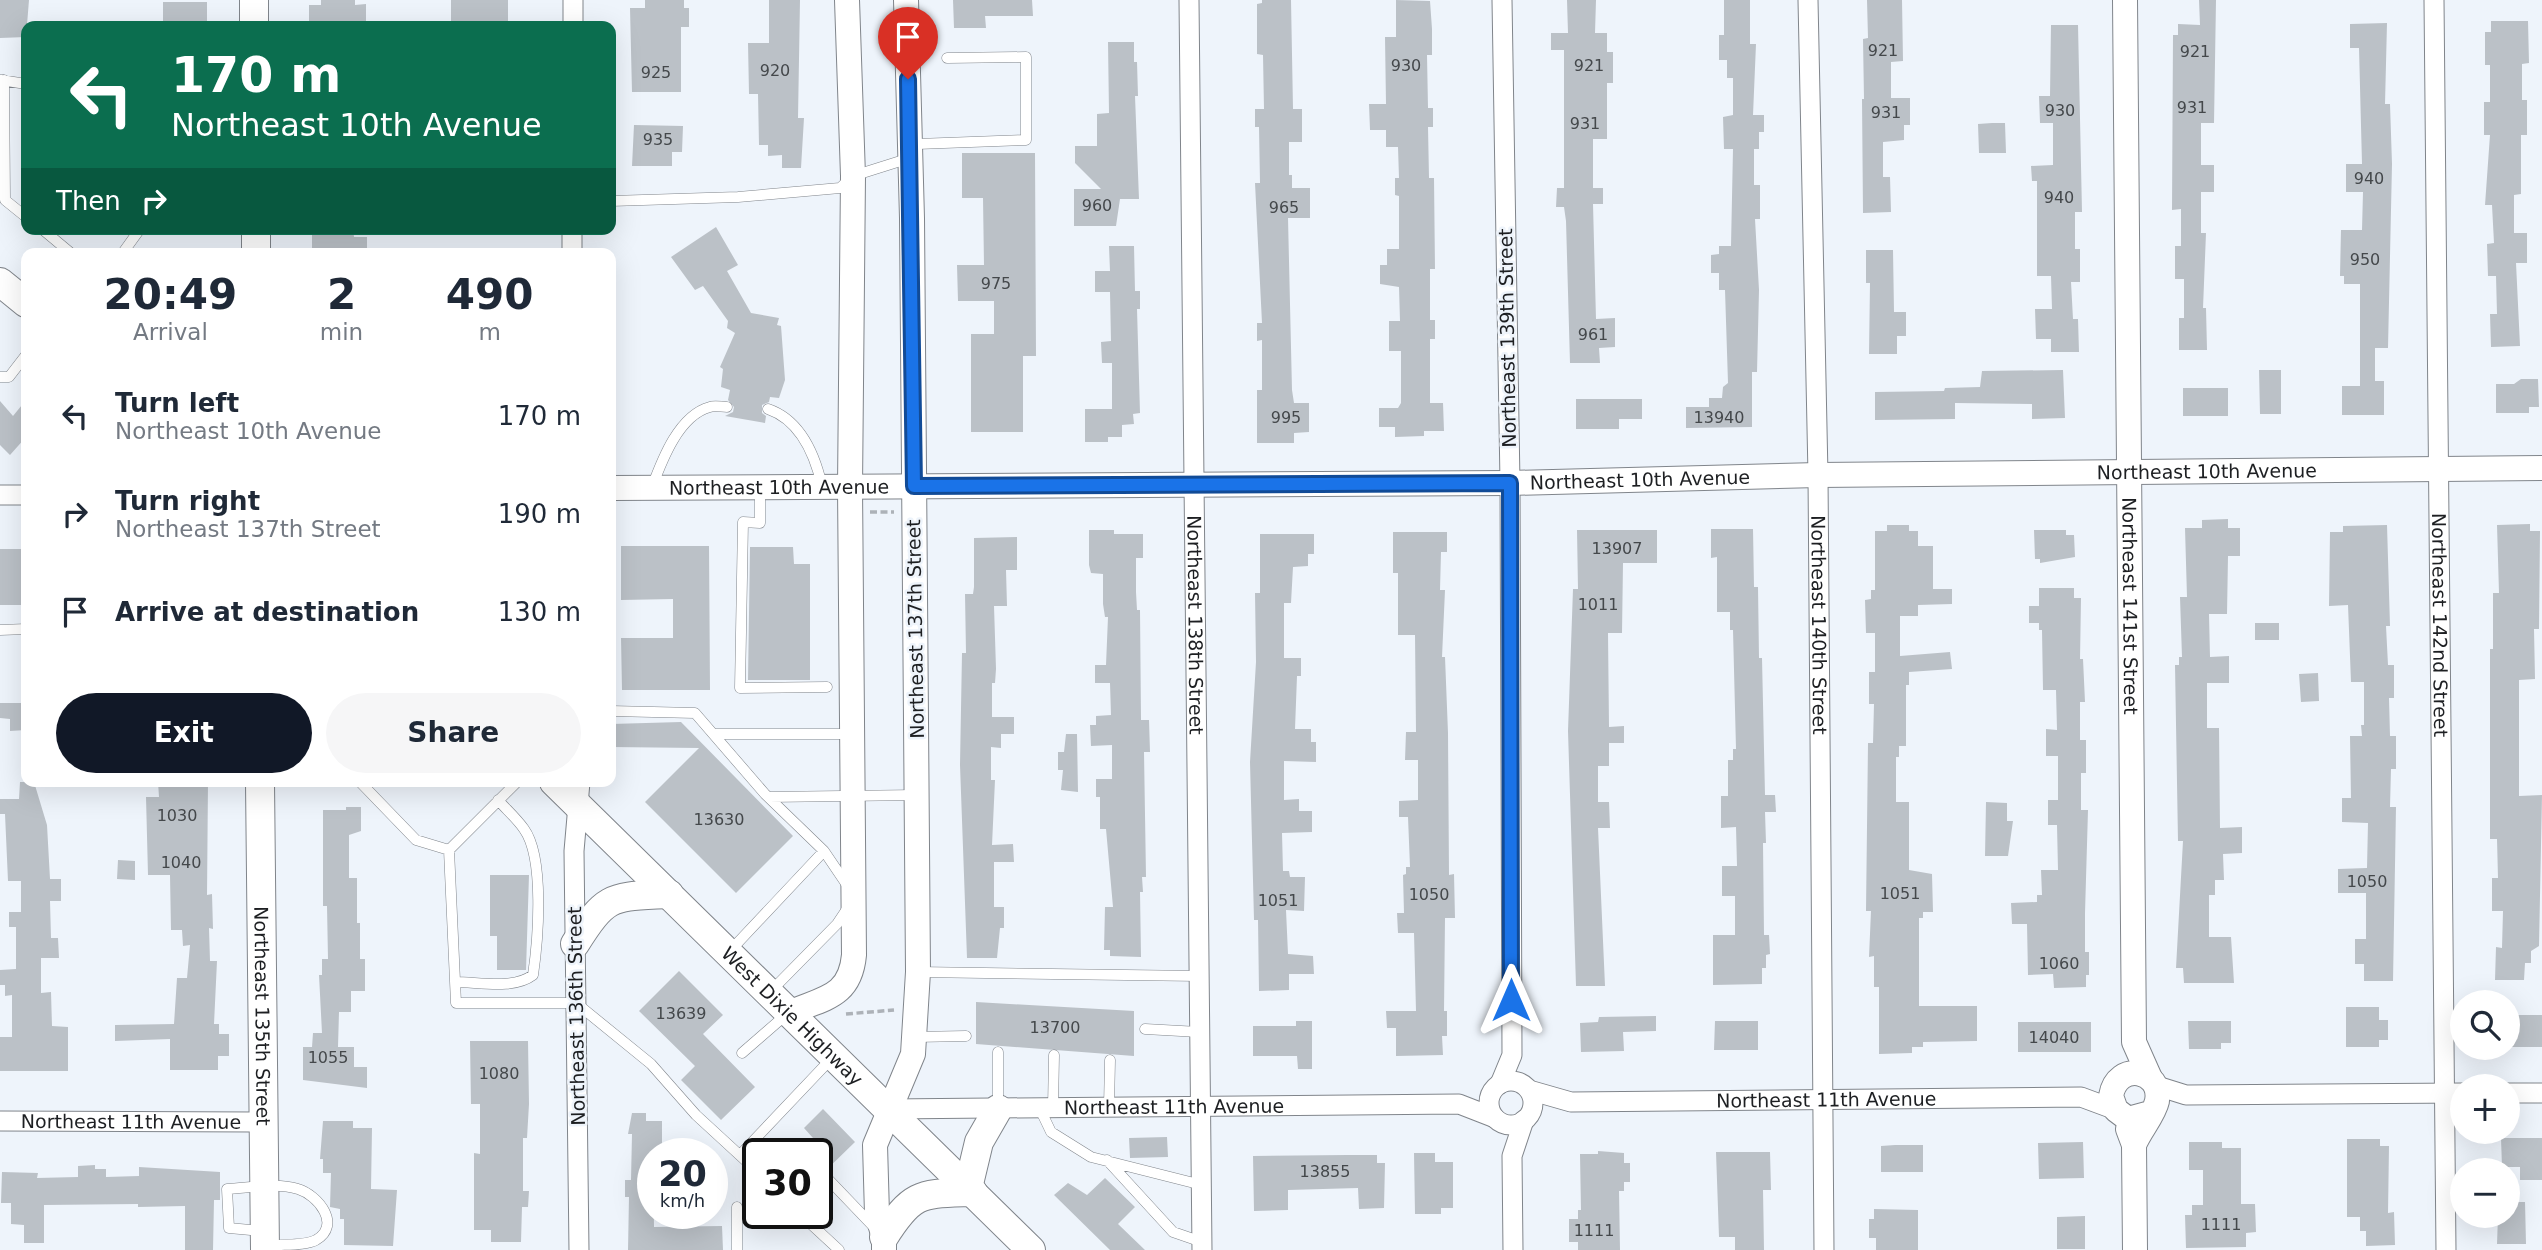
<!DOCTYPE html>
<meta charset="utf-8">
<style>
body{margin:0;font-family:"DejaVu Sans",sans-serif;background:#f6f6f7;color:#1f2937;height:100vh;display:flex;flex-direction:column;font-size:26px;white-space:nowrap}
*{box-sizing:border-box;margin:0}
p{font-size:23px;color:#747a83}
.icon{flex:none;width:38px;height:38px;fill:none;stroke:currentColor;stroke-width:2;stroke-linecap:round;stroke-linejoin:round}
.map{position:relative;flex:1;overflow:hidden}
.drawer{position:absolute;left:21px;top:248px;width:595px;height:539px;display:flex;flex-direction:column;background:#fff;border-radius:14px;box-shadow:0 7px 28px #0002}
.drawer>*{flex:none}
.banner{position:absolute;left:21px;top:21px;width:595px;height:214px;border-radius:14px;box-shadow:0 7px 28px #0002;background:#0b6e4f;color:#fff;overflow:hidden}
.buttons{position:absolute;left:2450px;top:990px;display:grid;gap:14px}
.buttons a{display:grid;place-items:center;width:70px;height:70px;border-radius:50%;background:#fff;box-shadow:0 7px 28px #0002;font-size:35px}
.speed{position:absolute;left:637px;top:1138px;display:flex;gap:14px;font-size:35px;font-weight:700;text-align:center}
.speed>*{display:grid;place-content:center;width:91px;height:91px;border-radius:50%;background:#fff;box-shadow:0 7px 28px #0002;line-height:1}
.speed small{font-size:18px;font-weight:400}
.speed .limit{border:4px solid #111;border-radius:10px;background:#fff;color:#111}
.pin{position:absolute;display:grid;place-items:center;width:60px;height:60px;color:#fff;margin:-72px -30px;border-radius:50% 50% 50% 0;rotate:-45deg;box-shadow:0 0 7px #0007}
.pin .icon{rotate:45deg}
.me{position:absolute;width:77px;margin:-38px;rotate:0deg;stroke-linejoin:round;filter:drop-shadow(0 0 5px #0008)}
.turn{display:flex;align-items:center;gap:24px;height:147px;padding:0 35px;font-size:32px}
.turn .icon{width:91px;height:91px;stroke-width:2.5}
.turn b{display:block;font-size:49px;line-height:60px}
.then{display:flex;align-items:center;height:66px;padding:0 35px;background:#0003;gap:14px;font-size:26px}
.eta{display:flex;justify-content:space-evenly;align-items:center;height:119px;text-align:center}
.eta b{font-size:42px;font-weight:700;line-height:49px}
.cta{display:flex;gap:14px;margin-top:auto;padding:14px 35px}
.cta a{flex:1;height:80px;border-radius:42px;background:#111827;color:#fff;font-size:28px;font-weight:700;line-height:80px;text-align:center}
.cta a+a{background:#f6f6f7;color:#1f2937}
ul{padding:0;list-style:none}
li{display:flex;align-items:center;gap:21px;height:98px;padding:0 35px}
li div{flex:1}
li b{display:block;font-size:26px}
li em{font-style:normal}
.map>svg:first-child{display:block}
.building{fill:#bbc1c7}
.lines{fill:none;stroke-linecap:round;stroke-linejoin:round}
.service-casing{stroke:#80858b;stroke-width:11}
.minor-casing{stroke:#80858b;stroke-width:21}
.tertiary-casing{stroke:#80858b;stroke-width:26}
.secondary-casing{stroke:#80858b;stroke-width:30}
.path{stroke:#adb2b8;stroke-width:3.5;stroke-dasharray:7 3.5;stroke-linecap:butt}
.service{stroke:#fff;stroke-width:10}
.minor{stroke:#fff;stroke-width:19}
.tertiary{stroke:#fff;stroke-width:24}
.secondary{stroke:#fff;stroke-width:28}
.route-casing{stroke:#114b97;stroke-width:18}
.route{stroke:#1a73e8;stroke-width:12}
.labels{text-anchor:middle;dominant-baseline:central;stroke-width:5;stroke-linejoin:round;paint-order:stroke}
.number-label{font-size:16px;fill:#44484b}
.street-label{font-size:19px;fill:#1d1f22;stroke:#eef4fb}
</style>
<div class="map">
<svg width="2542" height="1250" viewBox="0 0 2542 1250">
<rect width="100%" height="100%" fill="#eef4fb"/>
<path class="building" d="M0 0H29L26 37 0 38Z
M321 0H355V5L366 4V21L309 22V5H321Z
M451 0H508V26L451 22Z
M645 0H684V8H689V27H681V92H632L630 8H645Z
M769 0H800L798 118H804L801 168H782V155L768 156V145H759L758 94H749L748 43H769Z
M953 0H1032L1033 16H985L986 28H954Z
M1262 0H1291L1293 109H1302V142H1289V175H1292V188H1310V218H1288L1292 390 1294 403H1309V432L1294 433V443H1257V390H1262V340L1257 341V323H1262L1255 183H1260L1259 127H1255V109H1264L1263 55 1257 54V4L1262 3Z
M1396 0 1430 1 1432 29V55H1427L1428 108H1433V127H1428L1429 178H1434L1435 269H1430V320H1435V339H1430V403H1443L1444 431H1424V436L1395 437V427H1379V408H1398L1401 403V351H1389V321H1400L1399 287 1380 284V265H1387V249H1399V196L1395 195V178H1399L1398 147H1386V130H1370L1369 104H1386L1385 37H1396Z
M1567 0H1596L1595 33H1607V52H1613V83H1607V139H1593V188H1603V204H1593L1596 319 1615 318V347L1599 348 1600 363H1570L1566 221 1564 207H1556L1557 188H1564V50H1551V33H1568Z
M1724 0H1750V44H1756L1753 115H1764V132H1759V149H1754V185H1760V219H1755L1759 290 1757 372H1752V427L1686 428V407H1709V398H1722L1723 387 1728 383 1725 290H1719V273H1711V255L1719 254V246H1731L1733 149H1724L1723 117 1733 115V78H1727V60H1719V35H1724Z
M1867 0H1902L1903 61 1891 62V98H1910V125H1904V140L1883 142V177H1890L1891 212 1863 213 1862 99H1864L1863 39 1868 38Z
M2199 0H2216L2214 123H2201V165H2214V192H2201V233H2206L2203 308H2206L2207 350H2179V318H2184V279H2175V246H2181V209L2172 210 2173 35H2178V24L2200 25Z
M163 2H207V26H163Z
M2491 21H2528L2529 63 2522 64V100H2527V135H2521V194L2514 195V233H2527V263H2516L2520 346 2491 347 2490 314H2497L2496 276H2488L2487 244 2494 243 2492 205H2485L2490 135H2484V102H2490V65H2485V32H2491Z
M2387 23 2385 104H2390L2392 164 2388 348H2375V381H2384V415H2342V386H2360V284H2344V276H2340L2341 230H2362L2363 192H2346V164H2362L2359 48H2350V24Z
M2051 25H2078L2082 212H2075V249H2080V282H2071L2073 319H2078L2079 352H2051V339H2036L2035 309H2052L2051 276H2037V181H2032L2031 166 2053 165V123H2040L2039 96H2050Z
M1108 42H1134V62H1137L1138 96H1135L1139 199H1120L1116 226H1074V189H1101L1075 163V146H1097V114L1109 113Z
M1992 123H2005L2006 153H1979L1978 124Z
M634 125 683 126 682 152H672V166H632Z
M962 153H1035L1036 356H1023V432H971V334H994V301H958L957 265H984L983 198H962Z
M716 227 738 265 727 271 751 313 779 318 777 325 781 326 785 380 779 398 770 397 769 402 762 405V413L766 416 765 423 725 416 733 412 734 407 728 400 730 390 721 387 723 369 720 367 735 333 727 328 728 321 703 286 695 290 671 257Z
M323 229H353L354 237H367V254L312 251V232Z
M1109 246H1134L1135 291H1140V309H1137L1140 413 1133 414 1134 424 1122 425V437H1108V442H1085V409H1112V363H1102L1101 342 1111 341 1110 292H1095V271H1110Z
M1866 250H1893L1894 312H1906V336H1897V354H1869L1870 283H1866Z
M2063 370 2065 418 2032 419V404L1955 403V419L1875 420V392L1944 391 1945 388 1980 387 1982 371Z
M2259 370H2281V414H2260Z
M2521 379H2538L2539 407H2529V413H2496V384H2514Z
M2183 388H2228V416H2183Z
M1576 399H1642V419H1619V429H1576Z
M26 400V437L10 455 0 445V401L13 416Z
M2228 519V528H2240V556H2228L2227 614H2209L2210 657 2229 656V683H2207V728H2219L2220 828 2242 827V853L2223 854 2224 880H2215V895H2209V937H2231L2234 983H2184L2183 968H2176L2183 841H2178L2175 665H2179V657H2182L2180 597H2187L2185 528H2202V520Z
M2530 524V531H2540L2539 629H2534L2535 679 2519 680V796L2542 795 2539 946 2531 951V963H2525L2524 980H2495L2496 947 2502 948 2503 911H2492V878H2498L2497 839H2490V649H2493V593H2499L2497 525Z
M1887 525H1909V531H1918V546H1933V589H1952V604L1918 605V616H1900V656L1950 652 1952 669 1909 672V685H1906V746H1899V757H1896V802H1909V870L1932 874 1933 912H1923V918H1919V1006H1977V1041L1923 1042V1047H1912V1053L1879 1054V987H1874V956L1869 957 1871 911H1866L1868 743H1873L1874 704H1869V672H1875V633H1866L1865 600 1871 599V590H1875V531H1887Z
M2387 525 2390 626H2386L2388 665H2394V698H2389L2390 736H2396V769H2391L2390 807H2396L2393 981H2364V964H2355V939H2366V893H2338V869L2367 868 2368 823 2342 822V798H2351L2350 736H2362L2361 725H2364V682H2351L2348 605 2329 606 2330 532H2343V526Z
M1711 529H1753L1754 587H1758L1759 658H1762L1765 795H1775L1776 812H1765L1766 843H1763L1764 935H1769L1770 954 1766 955V968H1762V984L1713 985V935H1735V896H1722V866H1737L1736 827 1721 828V796H1728V760H1733V749H1736L1733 630H1730V612H1717V557L1711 558Z
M1089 530H1114V534H1143V558H1136V592L1137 610H1140L1141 720H1149L1150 752H1144L1146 877H1142L1143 892H1140L1141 957 1110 956V950H1104L1105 907H1113L1106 829H1100V797H1096V779H1112V745L1091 746 1090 725H1096V716L1111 715 1110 683H1095V665H1106L1108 617H1105L1103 604V574L1091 573 1089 565Z
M1577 530H1657V563H1623L1622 633H1608L1609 727 1624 726V743H1609V766H1598V802H1609L1610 828H1598L1605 986H1576L1568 731 1573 589H1578Z
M2034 530H2066V535H2074L2075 557 2040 563V559H2035Z
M1393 532H1447V552H1441L1440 590H1445L1442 657H1445L1448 733 1449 875 1454 874 1455 918H1445L1444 1011H1447V1036H1442L1443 1055 1396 1056V1028H1387L1386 1011H1416L1414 933H1398L1397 913H1404L1403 875 1406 874V867H1410L1408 817H1399V801L1418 800V760H1405L1406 732H1416L1415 635H1398V573H1393Z
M1260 534H1314V554H1308V566L1293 567 1291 603H1284V658H1301V676H1297L1295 729H1311V742H1316V762L1284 761V800L1299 799V811H1312V832L1282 833 1283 871H1289L1290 877H1305L1304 911 1286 910 1288 954 1313 956 1314 974H1289V990L1259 991 1258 920H1254L1250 762 1256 662 1255 593H1260Z
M1017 537V570H1006L1007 606H994L996 669 995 683H992V717H1014V734H1001V748L991 747V780H995L992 845 1013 844 1014 862H994V907H1004V928H1000L997 958H967L960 765 962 653H966L965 594H973L974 587V538Z
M621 546H709L710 690H622L621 638H673V599L621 600Z
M750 547H793L794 564H810V680H748Z
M0 549H26V605H0Z
M2039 588H2074V598H2081L2080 659H2083L2085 702H2080V740H2086V773H2081V810H2088L2085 913V952H2089V975H2086V987L2054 988 2053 974 2028 975 2027 924H2012L2011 903 2037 902V895H2042L2041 870H2058L2057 825H2048V800H2058V756H2046V729L2057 730 2056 690H2043L2042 630H2039V623H2029V606H2039Z
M2255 623H2279V640H2255Z
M2318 673 2319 701 2301 702 2299 674Z
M0 703H26V730L10 731V719L0 718Z
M681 722 793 836 736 893 645 802 699 748 611 747V724Z
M1066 734H1077L1078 792 1061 790 1063 770H1058V752H1064Z
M20 782H34L47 825 50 879H61V901H50L51 938H58L59 958H41V993L51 992 52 1026 68 1027V1071H0V1037H12V995L5 996V985H0V970L16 969V927H9V912H21V881H8L5 814H0V799H19Z
M158 782H208L207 895 212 894 213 929 209 928 210 961H217L214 1024H219V1034H229V1056H218V1070H170V1039L115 1041V1025L174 1024 177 978H187L190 945 183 946 182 930H171L170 875H148L146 797H159Z
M1986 802 2007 803V821H2013L2008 856H1985Z
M346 807H361V831L349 835V878H357V923H360V959H365V991H351V1012H339L338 1047H354V1067H367V1088L303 1080V1047H312L313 1033H322L319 975H322V959H328L327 906H323V810H346Z
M118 860 135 861V880L117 879Z
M490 875H529L526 970H497V936H490Z
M679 971 723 1015 703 1034 755 1087 721 1120 681 1080 695 1066 639 1011Z
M976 1002 1134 1011V1056L976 1044Z
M2346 1007H2379V1020H2388V1040H2379V1047H2346Z
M2508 1015H2542V1047H2508Z
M1656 1016V1031L1623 1032 1624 1051 1581 1052 1580 1023 1598 1022 1599 1017Z
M1296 1021H1312V1069H1298L1297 1056H1253V1026H1296Z
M1715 1021H1758V1050H1714Z
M2188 1021H2231V1043H2221V1049H2189Z
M2018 1022H2091V1052H2018Z
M470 1041H528L529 1104 527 1138H523V1191H529L528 1207H522L521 1242H491V1230H474V1153L480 1154V1104H471Z
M823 1109 855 1142 817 1179V1153H798L813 1138 804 1128Z
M632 1113H646V1121H662V1153H653L654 1227 722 1226 723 1250H628L629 1197H625V1180H631L632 1134H628Z
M323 1121H353V1128H372L371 1189 397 1190 393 1246 344 1245V1219H340V1209L330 1207 331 1173H323V1159H320Z
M1167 1137 1168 1157 1130 1158 1129 1138Z
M2501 1138H2542V1180H2520V1167H2502Z
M2347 1139H2380V1146H2389L2388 1213 2394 1212 2395 1245 2366 1246V1231H2360V1217H2347Z
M2083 1142 2084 1178 2039 1179 2038 1143Z
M2189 1142H2222V1148H2241V1204H2255L2256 1232 2246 1233V1247L2186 1248 2185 1215H2192V1205H2203V1170H2189Z
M1895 1145H1923V1172H1881V1146Z
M1598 1151 1624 1153V1163H1630V1182H1624V1191H1619L1620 1250H1578V1242H1569V1219H1578V1210H1581L1580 1154H1598Z
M1716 1152H1770L1771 1190H1763L1764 1250H1735V1237H1719Z
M1414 1153H1435V1162H1453V1208H1441V1214H1415Z
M1348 1155H1377V1163H1385L1384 1208 1359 1209 1358 1188 1288 1190V1210L1254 1211 1253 1156Z
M95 1165V1169H106V1177L139 1176V1167L220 1172V1200H214L213 1250H185V1206L138 1207V1204L44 1205V1243H24V1225L11 1224V1203H1L2 1172 38 1173 37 1178 78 1177V1166Z
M1105 1178 1135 1207 1118 1224 1145 1250H1110L1054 1195 1068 1183 1087 1195Z
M2508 1202H2525L2526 1244H2497L2498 1216H2508Z
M1874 1209 1918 1210V1250H1876V1238H1869V1219H1874Z
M2085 1216V1249H2057V1217Z"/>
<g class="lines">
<defs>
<path id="service" d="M1 80 26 84
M4 80 5 200 26 217
M611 201 738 197 840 188 853 176 910 158 917 144 1026 140V57L947 58
M42 229 72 254
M122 254 140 229
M0 377H9L26 355
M768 409C800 420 815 455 822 486
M652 487C662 460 679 415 710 407 714 405 722 407 727 407
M760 488V523L743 522 740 688 827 687
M0 630 26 629
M611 711 695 713 765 794 824 851 729 952
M714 734H853
M360 782 416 840 449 850
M517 782 449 850 456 1003H576L651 1064 696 1115 758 1172
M769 797 916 795
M824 851 847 885
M918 972 1199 976
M455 982C479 982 513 990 533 975 538 941 545 858 524 829 517 819 507 810 498 800
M772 990 837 924 847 909
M1145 1029 1199 1032
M915 1037 966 1036
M998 1052V1107
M742 1053 788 1013
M1109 1107 1110 1060
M1053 1108 1054 1055
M1040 1109 1051 1132 1091 1157 1202 1185
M740 1155 831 1059
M1107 1160 1173 1232 1202 1242
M828 1179 873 1226
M799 1213 839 1250
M261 1231 229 1228 227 1189C249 1188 277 1182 298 1189 318 1195 342 1225 316 1240 305 1246 281 1244 268 1246
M737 1250V1207"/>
<g id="minor">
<path id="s1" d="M1189 0 1202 1250"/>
<path id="s2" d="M1808 0 1818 475 1824 1250"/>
<path id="s3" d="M2434 0 2446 1250"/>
<path d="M573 26V0"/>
<path d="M572 254V229"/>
<path d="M0 495H26"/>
<circle cx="1511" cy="1103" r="22"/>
<path d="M1500 1084 1512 1055 1510 483 1502 0"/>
<path d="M2154 1085 2186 1095 2462 1093"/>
<path id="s4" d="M1529 1090 1571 1102 2081 1097 2116 1110"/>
<path d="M2508 1093H2542"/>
<path id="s5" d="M889 1109 1459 1104 1495 1118"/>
<path id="s6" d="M0 1121 263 1122"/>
<path d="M579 1250 574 851 580 782"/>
<path d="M1513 1250 1512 1156 1524 1120"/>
</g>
<g id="tertiary">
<path id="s7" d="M2125 0 2134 1042 2150 1078"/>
<path id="s8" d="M611 488 1510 483 1818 475 2542 468"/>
<path d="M789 1013C823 998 850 998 854 955L850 487 853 176 847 0"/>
<path d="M2128 1129 2134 1145 2135 1250"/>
<path d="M2134 1145C2140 1130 2154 1115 2157 1101 2163 1070 2117 1060 2111 1096L2116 1110 2128 1119 2150 1113"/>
<path d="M884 1250V1237L877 1214 875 1145 913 1054 918 972 912 218 906 0"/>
</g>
<g id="secondary">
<path d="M254 0V26"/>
<path d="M256 229V254"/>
<path d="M0 282 26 303"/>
<path id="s9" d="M260 782 265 1250"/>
<path id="s10" d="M554 782 1031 1250"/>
<path d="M575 944C607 893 612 897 669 894"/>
<path d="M968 1188 979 1142 998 1109"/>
<path d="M884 1237C913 1191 921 1194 973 1192"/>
</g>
</defs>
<use href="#service" class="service-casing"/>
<use href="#minor" class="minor-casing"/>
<use href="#tertiary" class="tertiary-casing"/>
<use href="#secondary" class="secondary-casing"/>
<path class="path" d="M870 512H894
M846 1014 894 1010"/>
<use href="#service" class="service"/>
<use href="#minor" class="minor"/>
<use href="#tertiary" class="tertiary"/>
<use href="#secondary" class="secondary"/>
</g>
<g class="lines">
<defs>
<path id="route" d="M908 79 914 486 1510 483 1511 1000"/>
</defs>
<use href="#route" class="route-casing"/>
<use href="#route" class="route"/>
</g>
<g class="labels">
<g class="number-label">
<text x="1883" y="50">921</text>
<text x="2195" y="51">921</text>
<text x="1406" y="65">930</text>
<text x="1589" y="65">921</text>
<text x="775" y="70">920</text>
<text x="656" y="72">925</text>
<text x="2192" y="107">931</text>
<text x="2060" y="110">930</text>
<text x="1886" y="112">931</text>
<text x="1585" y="123">931</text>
<text x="658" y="139">935</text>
<text x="2369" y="178">940</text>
<text x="2059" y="197">940</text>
<text x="1097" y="205">960</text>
<text x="1284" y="207">965</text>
<text x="2365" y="259">950</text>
<text x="996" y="283">975</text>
<text x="1593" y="334">961</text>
<text x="1286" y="417">995</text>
<text x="1719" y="417">13940</text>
<text x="1617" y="548">13907</text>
<text x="1598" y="604">1011</text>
<text x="177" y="815">1030</text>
<text x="719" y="819">13630</text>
<text x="181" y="862">1040</text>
<text x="2367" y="881">1050</text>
<text x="1900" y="893">1051</text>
<text x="1429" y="894">1050</text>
<text x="1278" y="900">1051</text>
<text x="2059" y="963">1060</text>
<text x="681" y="1013">13639</text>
<text x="1055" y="1027">13700</text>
<text x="2054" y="1037">14040</text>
<text x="328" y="1057">1055</text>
<text x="499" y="1073">1080</text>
<text x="1325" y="1171">13855</text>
<text x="2221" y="1224">1111</text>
<text x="1594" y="1230">1111</text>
</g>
<g class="street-label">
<text transform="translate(1507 338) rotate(-91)">Northeast 139th Street</text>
<text stroke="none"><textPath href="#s8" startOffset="1596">Northeast 10th Avenue</textPath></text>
<text stroke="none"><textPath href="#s8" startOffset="1029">Northeast 10th Avenue</textPath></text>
<text stroke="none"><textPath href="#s8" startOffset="168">Northeast 10th Avenue</textPath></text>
<text stroke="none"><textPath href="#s7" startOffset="606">Northeast 141st Street</textPath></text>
<text stroke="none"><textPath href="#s1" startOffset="625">Northeast 138th Street</textPath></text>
<text stroke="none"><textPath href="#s2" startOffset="625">Northeast 140th Street</textPath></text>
<text stroke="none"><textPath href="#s3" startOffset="625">Northeast 142nd Street</textPath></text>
<text transform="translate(915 629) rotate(-91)">Northeast 137th Street</text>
<text stroke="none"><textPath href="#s9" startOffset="234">Northeast 135th Street</textPath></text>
<text transform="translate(576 1016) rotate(-91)">Northeast 136th Street</text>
<text stroke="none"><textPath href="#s10" startOffset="334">West Dixie Highway</textPath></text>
<text stroke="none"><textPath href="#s4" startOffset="299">Northeast 11th Avenue</textPath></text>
<text stroke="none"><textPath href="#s5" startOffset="285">Northeast 11th Avenue</textPath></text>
<text stroke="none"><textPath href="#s6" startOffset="131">Northeast 11th Avenue</textPath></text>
</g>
</g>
</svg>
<div class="buttons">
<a><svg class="icon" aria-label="search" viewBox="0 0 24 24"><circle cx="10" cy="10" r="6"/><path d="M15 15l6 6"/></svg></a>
<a>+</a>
<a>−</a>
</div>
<div class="speed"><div>20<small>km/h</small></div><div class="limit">30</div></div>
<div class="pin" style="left:908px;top:79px;background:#d93025"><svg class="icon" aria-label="arrive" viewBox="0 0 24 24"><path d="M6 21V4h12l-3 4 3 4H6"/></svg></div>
<svg class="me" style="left:1511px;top:1000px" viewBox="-20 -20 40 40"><path d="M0-17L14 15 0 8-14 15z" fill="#1a73e8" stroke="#fff" stroke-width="4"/></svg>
<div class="banner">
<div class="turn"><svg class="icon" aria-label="left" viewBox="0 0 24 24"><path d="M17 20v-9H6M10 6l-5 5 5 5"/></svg><div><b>170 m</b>Northeast 10th Avenue</div></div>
<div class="then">Then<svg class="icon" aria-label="right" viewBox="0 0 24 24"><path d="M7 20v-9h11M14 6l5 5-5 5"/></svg></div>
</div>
<section class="drawer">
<div class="eta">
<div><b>20:49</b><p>Arrival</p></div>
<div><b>2</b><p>min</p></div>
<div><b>490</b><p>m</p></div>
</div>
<ul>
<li><svg class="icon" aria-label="left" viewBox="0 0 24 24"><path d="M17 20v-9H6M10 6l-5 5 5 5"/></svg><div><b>Turn left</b><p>Northeast 10th Avenue</p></div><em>170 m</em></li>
<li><svg class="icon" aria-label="right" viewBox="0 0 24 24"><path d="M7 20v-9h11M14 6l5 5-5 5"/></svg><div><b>Turn right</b><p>Northeast 137th Street</p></div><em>190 m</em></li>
<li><svg class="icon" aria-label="arrive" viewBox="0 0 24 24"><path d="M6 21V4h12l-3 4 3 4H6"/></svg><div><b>Arrive at destination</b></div><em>130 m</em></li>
</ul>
<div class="cta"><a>Exit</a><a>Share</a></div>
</section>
</div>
